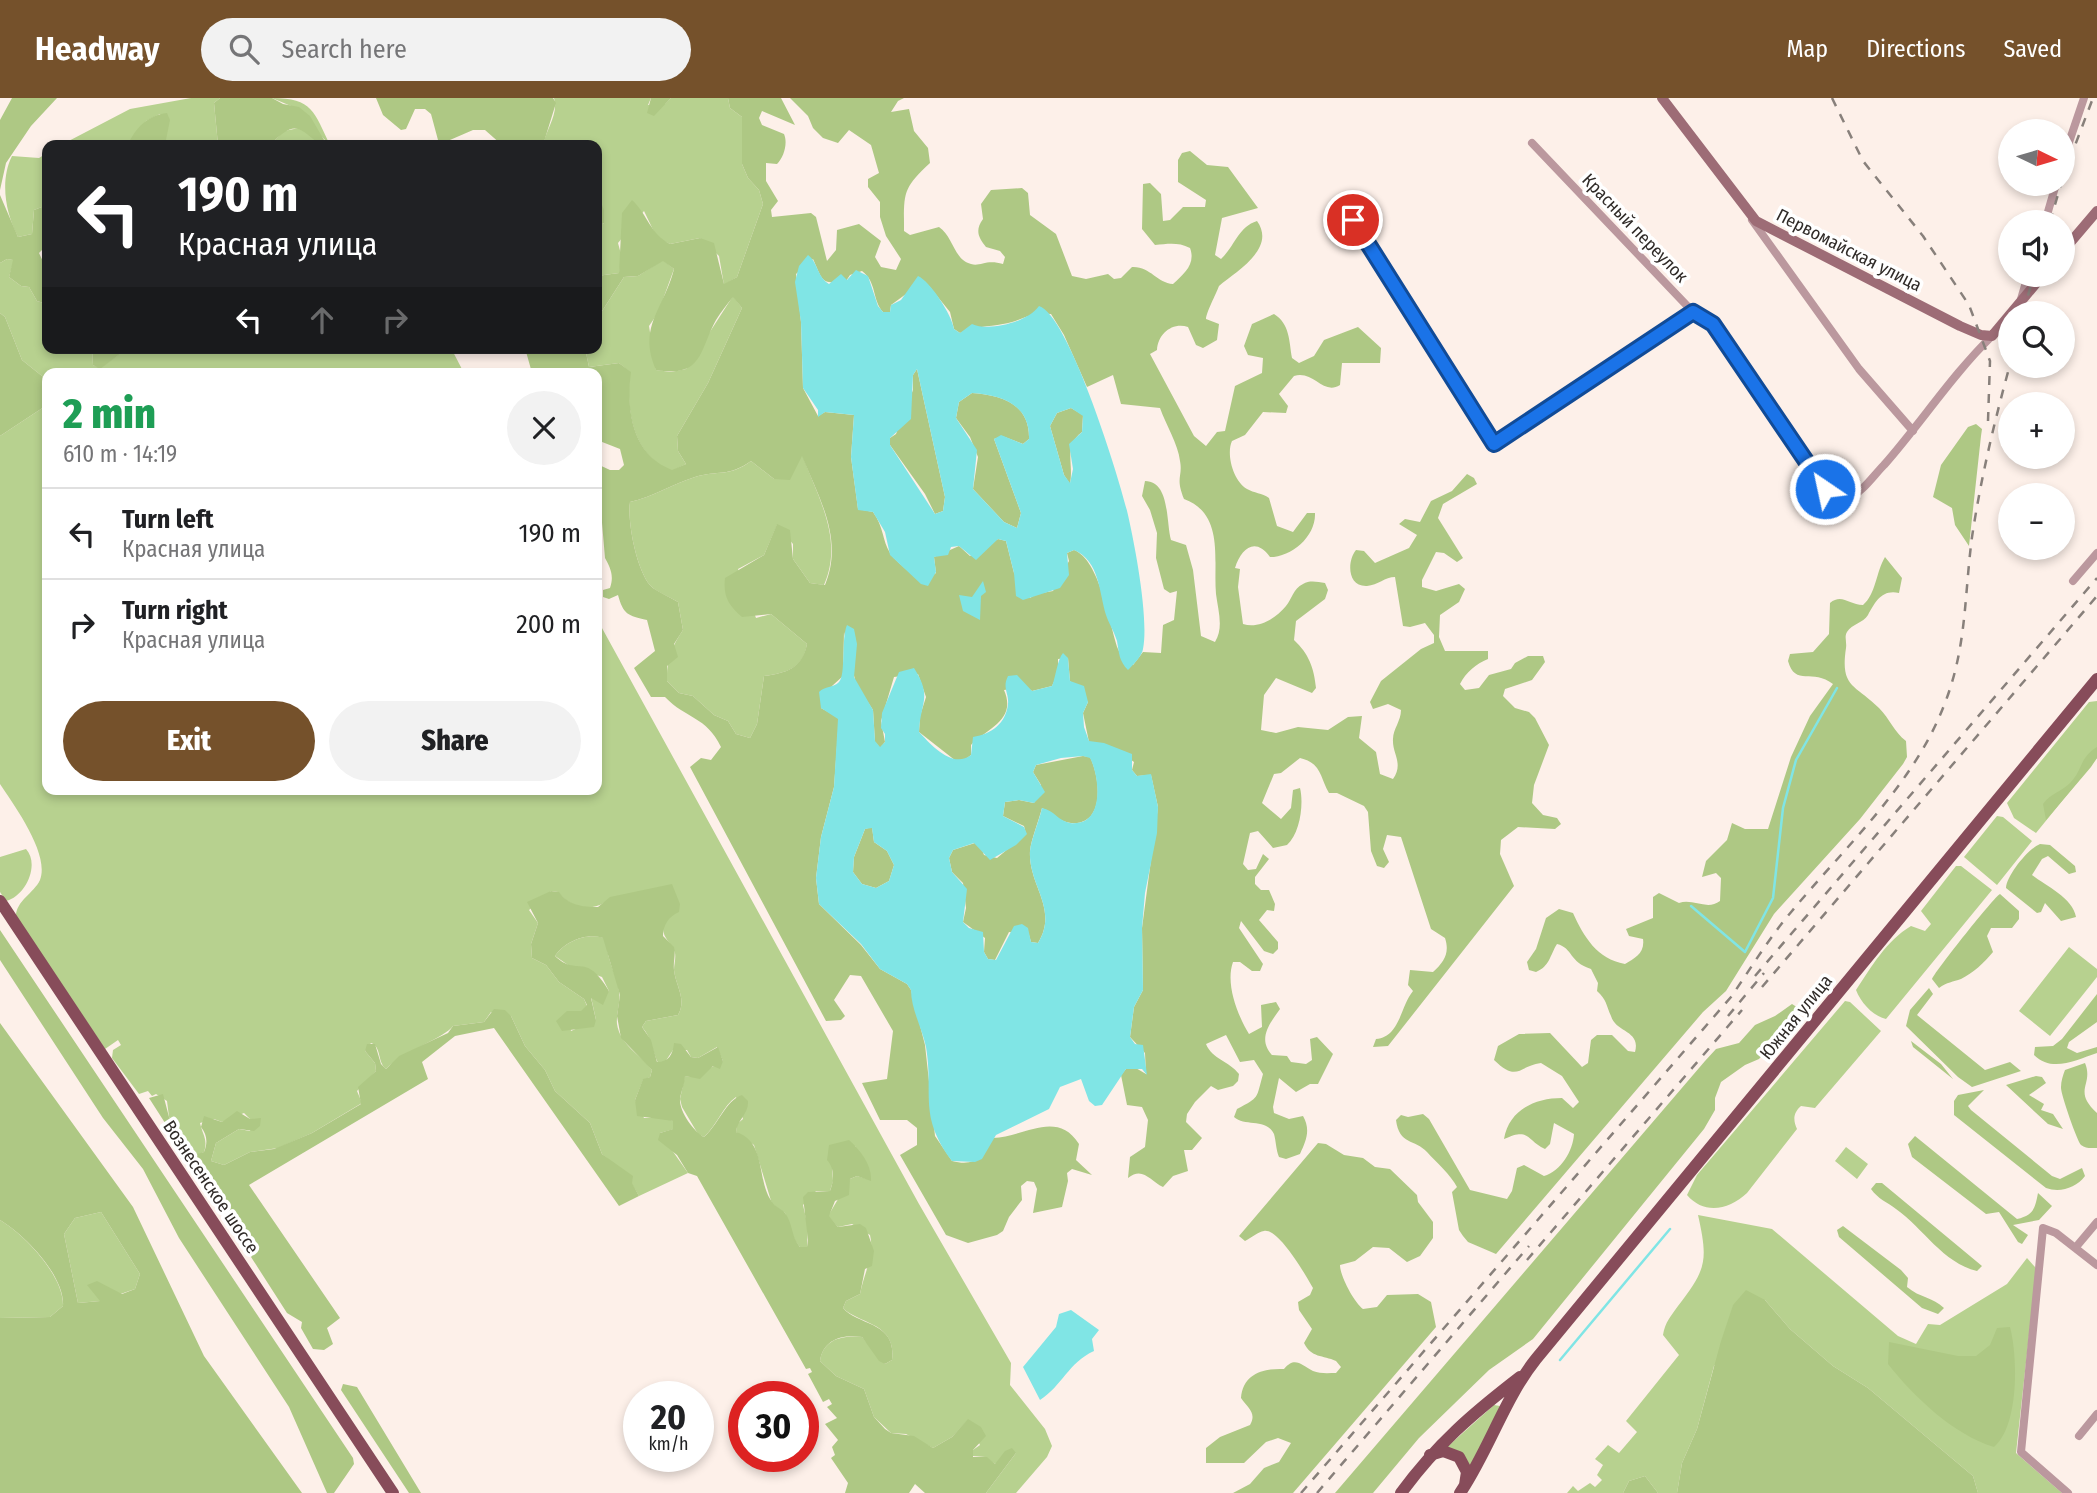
<!DOCTYPE html>
<meta charset="utf-8">
<style>
body{margin:0;font-family:"Fira Sans Condensed",sans-serif;background:#f2f2f2;color:#202124;height:100vh;display:flex;flex-direction:column;font-size:26px;white-space:nowrap}
*{box-sizing:border-box;margin:0}
p{font-size:23px;color:#757577}
.icon{flex:none;width:38px;height:38px;fill:none;stroke:currentColor;stroke-width:2;stroke-linecap:round;stroke-linejoin:round}
.map{position:relative;flex:1;overflow:hidden}
.sheet{position:absolute;left:42px;top:270px;width:560px;height:427px;display:flex;flex-direction:column;background:#fff;border-radius:14px;box-shadow:0 4px 10px #0003}
.sheet>*{flex:none}
.top-card{position:absolute;left:42px;top:42px;width:560px;height:214px;border-radius:14px;box-shadow:0 4px 10px #0003;background:#202124;color:#fff;overflow:hidden}
.needle{width:46px;rotate:95deg}
.tools{position:absolute;left:1998px;top:21px;display:grid;gap:14px}
.tools a{display:grid;place-items:center;width:77px;height:77px;border-radius:50%;background:#fff;box-shadow:0 4px 10px #0003;font-size:35px}
.speed{position:absolute;left:623px;top:1283px;display:flex;gap:14px;font-size:35px;font-weight:700;text-align:center}
.speed>*{display:grid;place-content:center;width:91px;height:91px;border-radius:50%;background:#fff;box-shadow:0 4px 10px #0003;line-height:1}
.speed small{font-size:18px;font-weight:400}
.speed .limit{border:10px solid #d22;background:#fff;color:#111}
.pin{position:absolute;display:grid;place-items:center;width:60px;height:60px;color:#fff;margin:-30px;border:4px solid #fff;border-radius:50%;box-shadow:0 2px 7px #0007}
.me{position:absolute;width:77px;margin:-38px;rotate:326deg;stroke-linejoin:round;filter:drop-shadow(0 0 5px #0008)}
.turn{display:flex;align-items:center;gap:24px;height:147px;padding:0 21px;font-size:32px}
.turn .icon{width:91px;height:91px;stroke-width:2.5}
.turn b{display:block;font-size:49px;line-height:60px}
.lanes{display:flex;align-items:center;height:66px;padding:0 21px;background:#0003;justify-content:center;gap:35px;direction:ltr}
.lanes .off{opacity:.35}
.round{display:grid;place-items:center;flex:none;width:74px;height:74px;border-radius:37px;background:#f2f2f2}
.head{display:flex;align-items:center;justify-content:space-between;height:119px;padding:0 21px}
h1{font-size:42px;font-weight:800;line-height:52px;color:#1e9e55}
.action{display:flex;gap:14px;margin-top:auto;padding:14px 21px}
.action a{flex:1;height:80px;border-radius:42px;background:#75512b;color:#fff;font-size:28px;font-weight:800;line-height:80px;text-align:center}
.action a+a{background:#f2f2f2;color:#202124}
ul{padding:0;list-style:none}
li{display:flex;align-items:center;gap:21px;height:91px;padding:0 21px;border-top:2px solid #e0e0e0}
li div{flex:1}
li b{display:block;font-size:26px}
li em{font-style:normal}
header{display:flex;align-items:center;gap:42px;box-sizing:border-box;height:98px;padding:0 35px;background:#75512b;color:#fff}
header strong{font-size:33px}
nav{display:flex;gap:38px;margin-inline-start:auto;font-size:24px}
.search{width:490px;height:63px;background:#f2f2f2;display:flex;align-items:center;gap:18px;box-sizing:border-box;padding:0 24px;border-radius:38px;color:#757577;font-size:26px}
.map>svg:first-child{display:block}
.green{fill:#b7d18f}
.forest{fill:#aec884;fill-rule:evenodd}
.water{fill:#80e5e5;fill-rule:evenodd}
.lines{fill:none;stroke-linecap:round;stroke-linejoin:round}
.stream{stroke:#80e5e5;stroke-width:2.5}
.street{stroke:#bb989e;stroke-width:8}
.secondary{stroke:#9d6c76;stroke-width:10}
.primary{stroke:#874c5a;stroke-width:12}
.rail{stroke:#88807b;stroke-width:2.5;stroke-dasharray:9 9;stroke-linecap:butt}
.route-casing{stroke:#114b97;stroke-width:18}
.route{stroke:#1a73e8;stroke-width:12}
.labels{text-anchor:middle;dominant-baseline:central;stroke-width:7;stroke-linejoin:round;paint-order:stroke}
.street-label{font-size:18px;fill:#302b28;stroke:#fff}
</style>
<header>
<strong>Headway</strong>
<div class="search"><svg class="icon" aria-label="search" viewBox="0 0 24 24"><circle cx="10" cy="10" r="6"/><path d="M15 15l6 6"/></svg>Search here</div>
<nav><a>Map</a><a>Directions</a><a>Saved</a></nav>
</header>
<div class="map">
<svg width="2097" height="1395" viewBox="0 0 2097 1395">
<rect width="100%" height="100%" fill="#fdf0e9"/>
<path class="green" d="M191 0H220L214 5 218 47H165L167 28 160 16 146 23 128 47H61L130 11Z
M272 0C313 0 314 14 330 47L291 8Z
M554 0H651L648 7 665 6 671 0H728L730 10 742 19V66L748 80 759 92 763 106 737 179 724 187 719 158 700 140 670 146 657 140 644 113 618 145 622 160 619 175 597 178V129L604 125 597 95V47H543C546 32 559 15 554 0Z
M299 30 306 32 320 47H270L284 33Z
M47 55V107L34 112 32 136 18 139C5 114 0 82 12 58L39 60Z
M7 161 14 162 9 179 21 188 29 189 37 203 47 206V250H92L93 267 100 270 128 250H451L464 275H47V282L22 262 5 219 0 215V165Z
M663 162 674 171 658 215 649 228 656 272 671 274 686 271 733 198 742 210 708 285 677 338 678 353 686 366 672 373C632 357 626 312 630 274L619 265 589 269 585 250H597V221L624 179 638 178Z
M47 307V691H597V521L919 1106 1011 1265 1010 1287 1045 1331 1052 1348 1047 1359 1016 1395H986L1016 1355 995 1366 985 1359 973 1358V1352L980 1347 968 1322 952 1339 933 1350 906 1336 891 1335 874 1319 864 1291 836 1278 820 1263C823 1241 843 1237 862 1239L885 1266 892 1262C897 1224 858 1226 843 1210L846 1203 860 1196C864 1175 875 1157 870 1137L852 1126 838 1129 828 1118 850 1081 857 1078 871 1082 855 1048 832 1067 833 1083 830 1093H816L803 1107 808 1129 807 1149H800L795 1143 785 1115 772 1106 754 1047 736 1034 737 1026 743 1021 736 999C723 1008 717 1027 704 1039L698 1036 682 1009 680 1001 685 978 693 979 723 963 717 949 698 960 691 959 687 952H673L665 964 658 965C652 953 652 940 642 929L646 923 678 917C687 901 676 889 674 872 674 867 676 861 675 855 672 845 663 841 663 830L605 804C590 815 568 808 558 794L551 793 529 812 538 825 531 846 532 860 546 867 559 884 584 901 587 908 582 913H567L571 933 596 922 591 899 598 902 609 893 602 879 568 867 555 858C564 844 587 834 604 840L607 846C607 863 617 877 619 893 621 904 616 915 617 926 620 947 640 956 652 972L650 979 643 982 635 1002 644 1020H666L673 1023 674 1031 660 1035 688 1075 639 1098 626 1076 602 1056 590 1025 555 993 545 972 525 948 511 918 491 914 484 924 453 928C446 939 402 954 386 971 377 964 382 949 371 945L365 953 375 965 376 973 357 993 362 1005 312 1035 278 1050 250 1054 224 1067 211 1063 216 1045 239 1031 250 1033 254 1021H250L244 1015 222 1024 214 1021 200 1025C203 1038 208 1041 204 1054L197 1057 169 1019 167 1003 156 996 152 998 148 993 139 996 112 960 113 952 121 947 118 942 105 951 16 818C16 803 34 795 40 782 50 756 14 707 0 686V338Z
M802 356C818 400 844 441 824 487L810 485 793 461V446L777 427 764 457 738 471 756 520 771 516 807 546C803 570 787 575 764 578L757 626 750 640 736 636 728 623 714 617 693 598 679 595 667 583C666 563 672 548 683 532L678 504C670 499 659 495 653 490 637 477 627 423 630 404 653 399 672 386 695 379 718 372 730 379 751 363L774 381Z
M2097 603V660L2036 735 2014 720 2007 705 2089 604Z
M1997 718 2003 719 2032 743 1997 787 1964 759Z
M26 751C40 766 26 798 6 803L0 794V759Z
M1956 768H1961L1992 792 1886 921C1873 918 1861 905 1856 892 1872 868 1886 843 1911 828L1925 833 1931 826 1921 813Z
M2069 849 2097 871V879L2050 938 2019 913Z
M1845 903 1850 904 1881 933 1815 1010 1801 1008C1793 1015 1793 1022 1797 1031L1747 1095C1729 1112 1704 1117 1687 1097L1697 1077Z
M1846 1049 1868 1066 1857 1081 1835 1063Z
M101 1114 140 1176 135 1191 100 1203 78 1205 64 1136 75 1120Z
M1698 1117 1772 1131 1898 1238 1916 1246 1928 1226 1940 1227 2007 1186 2027 1160 2035 1169V1183L2016 1355 2062 1395H1978L1973 1378 1868 1290 1833 1268 1790 1231 1765 1202 1714 1268 1697 1331 1682 1365 1677 1395H1658L1645 1378 1629 1383 1623 1395H1567L1573 1388 1578 1393 1590 1385 1595 1389 1602 1382 1597 1377 1603 1367 1595 1361 1608 1347 1619 1355 1637 1334 1626 1323 1679 1257 1663 1237C1665 1224 1671 1218 1678 1208 1707 1171 1708 1162 1698 1117Z
M0 1122C25 1137 64 1178 63 1208L50 1219 0 1220Z
M1494 1307 1500 1308 1472 1369 1446 1350Z"/>
<path class="forest" d="M12 0H57L31 28 6 65 0 92V22Z
M220 0H272L283 6 299 9 310 18 327 47H320C297 27 294 23 270 47H218L214 5Z
M376 0H553L556 5 543 47H502L485 32H473L443 45 438 42 431 16 425 11H415L406 31 401 32 383 17Z
M651 0H671L654 18 647 15Z
M728 0H781L795 27 762 13 759 20 762 27 784 36C788 45 784 59 777 66L766 65V83L778 103 771 112 772 119 811 115 816 119 827 163 836 152 837 132 859 126 881 143 875 159 881 169 896 172 901 161 886 138 880 119V104L868 89V81L879 75 871 47 849 32 838 45 823 40 813 30 808 18 790 0H904L898 3 891 14 909 11 914 33 928 50 930 65C902 91 904 95 904 133L910 137 939 129C953 138 954 162 971 166 980 169 986 161 1003 166L1005 159 1000 153 986 149C978 139 975 132 983 121L981 106 991 92 1022 90 1028 95 1030 117 1056 136 1072 178 1086 181 1108 176 1114 181 1121 180 1132 169C1150 168 1157 185 1173 186 1184 176 1196 166 1190 150 1178 144 1168 146 1155 147L1142 131 1143 86 1150 85 1161 96 1163 123 1170 122 1183 109H1205L1206 102 1178 84V62L1182 55 1190 53 1207 67 1228 69 1258 110 1222 120 1215 157 1221 161C1235 148 1238 129 1257 123 1277 151 1235 174 1219 188 1216 196 1206 215 1206 221L1219 226 1217 242 1203 250 1196 247 1188 229C1172 224 1158 236 1157 252L1150 256 1194 338 1206 348 1217 334 1225 333 1235 288 1262 275 1263 260 1248 257 1244 248 1252 226 1274 216C1290 226 1289 243 1292 260L1299 265 1314 258 1324 242 1358 229 1381 250 1380 265H1342L1340 287C1323 298 1314 272 1294 278L1279 296 1288 308 1286 315 1263 314 1245 337 1232 343C1226 356 1233 383 1247 391 1254 395 1262 395 1269 400L1277 428 1293 434 1307 415H1315C1316 438 1292 459 1270 459 1255 438 1241 451 1235 470L1240 471 1238 489 1243 526C1259 531 1276 520 1286 508 1292 501 1293 491 1303 486 1310 482 1317 484 1325 485L1328 492 1325 501 1296 523 1294 542C1309 556 1314 570 1316 590L1312 595 1276 580 1264 597 1261 632 1276 635 1298 629 1328 632 1348 619 1362 618 1359 640 1376 654 1380 676 1393 681C1404 665 1392 656 1393 641 1393 631 1401 623 1401 612L1388 606 1373 611 1370 604 1381 583 1421 551 1434 545V537L1425 525 1410 529 1403 528 1395 479C1385 479 1378 487 1367 488 1347 489 1347 463 1356 452L1364 453 1375 465 1409 450 1417 437 1399 426 1405 421 1420 424 1431 403 1452 393 1467 376 1474 380 1477 386 1443 406 1438 420 1463 460 1457 464 1444 455 1436 454 1422 482V489L1436 493 1459 486 1465 491 1459 504 1440 517 1439 539 1445 553H1488V561C1476 566 1466 574 1460 586L1465 592 1479 590 1489 577 1511 571 1515 565 1528 558H1543L1545 564 1532 582 1505 591 1503 598 1515 610 1529 614 1535 620 1549 647 1534 687 1532 705 1543 717 1557 720 1561 726 1555 731 1518 729 1501 742 1500 756 1514 788 1388 948 1373 949 1376 941C1400 939 1400 909 1413 893L1408 887 1410 872 1433 874C1444 864 1450 855 1445 840L1431 831 1401 739 1387 737 1383 751 1389 764 1384 770 1377 768 1371 753 1368 714 1364 708 1337 695H1329C1320 680 1322 665 1300 660L1281 675 1274 676 1262 705 1281 721 1291 710 1293 692 1300 690C1304 706 1300 736 1287 747L1273 750 1258 733 1250 735 1243 766 1248 772 1256 771 1263 756 1269 761 1255 779V786L1261 792H1269L1275 806 1274 813 1267 812 1259 822 1278 844V851L1273 856 1264 853 1241 823 1239 830 1263 866 1260 873H1252L1240 864H1233C1225 886 1238 918 1249 936L1262 929 1261 907 1276 904 1280 911C1270 925 1257 941 1272 957L1287 958 1291 964 1306 966 1312 962 1310 941 1317 939 1333 956 1318 986H1310L1296 994 1279 980 1273 1009 1274 1015 1289 1021 1303 1018C1311 1032 1306 1043 1300 1056L1286 1061 1279 1059C1276 1052 1276 1043 1274 1036 1267 1020 1245 1029 1234 1019L1237 1011C1260 999 1256 1001 1263 976L1254 962 1240 964 1226 937 1206 946C1212 961 1229 963 1239 976L1238 983 1233 988 1218 992 1211 988 1195 1004 1187 1016 1186 1024 1202 1040 1192 1052H1184L1188 1073 1173 1078 1163 1089C1150 1083 1143 1068 1128 1080L1130 1059 1145 1049 1148 1022 1142 1009 1127 1007 1121 977 1126 971 1134 969 1146 976 1145 955 1130 939 1134 909 1143 892 1142 830 1158 709 1151 677 1137 678 1132 672 1134 664C1119 653 1107 645 1089 644L1083 615 1088 604 1070 583 1068 560 1058 561V575L1052 588 1032 593 1026 589 1004 592C1017 622 988 630 971 647V657L963 663H956L919 634 920 618 926 599 918 576 894 579 881 623 885 644 880 650 875 644 873 612 856 586 844 534 843 578 832 588 821 610 839 620 834 689 821 739 816 780 819 806 861 847 880 871 907 886 911 892 925 947 935 1038 952 1063C975 1069 983 1059 993 1040 1024 1039 1057 1011 1079 1046L1076 1062 1092 1077 1072 1071 1067 1075 1068 1083 1062 1109 1033 1115 1037 1091 1034 1084 1027 1083 1021 1088 1022 1102 1009 1119 1003 1133 997 1137 968 1145 946 1137 900 1057 917 1047V1030L907 1022H880L862 985 887 981 893 933 861 878 850 877 834 902 845 918 841 922 826 923 690 669 701 660 711 662 721 649C706 618 686 621 665 599H651L634 570 655 553 647 522C628 518 623 516 618 497L609 501 603 499V492L610 490C614 478 611 471 605 460L597 366 610 372H619L624 367 620 351 597 342V275H532L525 250H585L589 269 619 265 631 274C626 312 632 357 672 372L686 366 678 353 677 338 708 285 742 210 733 199C727 206 721 214 716 222 699 253 703 280 656 272 637 229 664 211 674 171L663 163 638 178 624 179 597 221V178L619 175 622 115 632 102C648 117 650 136 670 146L700 140 714 145 724 186 737 179 763 106 759 92 748 80 742 66V19L730 10ZM813 161C823 183 821 187 846 183L850 177 862 173C877 184 872 202 883 214H890L891 207 906 196 929 188 950 214 954 231 960 235C975 228 988 229 1003 226 1023 223 1029 213 1051 216L1064 237 1087 289 1113 277 1121 306 1160 310C1166 327 1178 346 1180 363 1183 379 1175 379 1184 401 1225 416 1213 463 1216 496 1218 512 1224 530 1215 544L1201 538 1193 472 1186 447 1171 442C1166 424 1170 383 1145 383L1142 398 1150 412 1157 435 1156 460 1164 491 1170 495 1177 493 1174 522 1163 527 1161 555 1143 554 1133 567C1129 563 1120 557 1118 551 1109 525 1100 462 1074 452L1067 455 1069 463 1053 493 1036 496 1030 500 1014 475 1006 443 998 441 970 458 959 448 934 459 936 475 921 485C914 476 894 463 890 455 882 442 884 429 873 414L858 411 851 359 854 317 825 314 818 318 803 290 801 224 796 176ZM802 358C819 400 844 441 825 487L810 485 793 461 790 432 777 426 764 457 725 480C723 498 728 507 742 519L771 516 807 546C802 570 787 575 764 578L757 626 750 640 736 636 728 623 714 617 693 598 679 595 667 583V568L678 559 674 546 683 532 678 504C670 499 660 495 653 490 637 477 627 423 630 404 653 399 672 386 695 379 718 372 729 379 751 363L774 381 790 382Z
M167 15 170 22 165 47H128C135 30 148 17 167 15Z
M597 95 604 112V125L597 129Z
M0 97 18 139 32 136 34 112 47 107V147L39 155 47 172V206L37 203 29 189 21 188 9 179 13 162 7 161 0 165Z
M0 215 5 219 22 262 47 282V307L0 338Z
M92 250H128L100 271 93 267Z
M917 271 945 399 943 413 935 416 925 396 890 347V340L896 336 913 292V277Z
M972 295C1002 297 1030 306 1029 341L1023 346 1002 338 994 341 1021 415 1017 430 1004 424 973 391 978 359 970 339 956 320 959 304Z
M1071 310 1083 317 1082 334C1063 348 1074 366 1070 386L1064 377 1050 328 1057 315Z
M1976 326 1982 331 1981 338 1969 448 1955 427 1952 410 1933 399 1941 367 1968 329Z
M1885 459 1902 480 1899 495C1882 491 1875 504 1868 517 1863 525 1852 526 1847 534 1844 539 1847 544 1846 550 1840 590 1855 586 1879 610 1890 621 1894 634 1906 643L1907 659 1903 666 1860 721 1774 816 1726 893 1703 914 1496 1156 1468 1144 1463 1138 1459 1132 1452 1094 1457 1089C1451 1077 1436 1064 1427 1054 1415 1041 1399 1047 1396 1022L1401 1017 1408 1019 1423 1016 1429 1021 1470 1092 1507 1101 1512 1093 1517 1070 1524 1067 1544 1078C1561 1073 1573 1053 1574 1036L1554 1025 1550 1046 1545 1051C1526 1042 1530 1029 1504 1041 1509 1012 1535 1000 1562 1000L1573 1010 1579 1004 1562 978 1541 965C1518 968 1518 985 1494 962L1498 948 1519 936 1550 935 1582 969 1588 965 1591 942 1597 937H1612L1628 953 1635 954C1641 932 1616 935 1611 918 1606 907 1607 902 1597 893L1598 885 1591 871C1569 864 1573 850 1557 846 1550 857 1550 868 1536 874L1529 872 1527 864 1536 851 1546 820 1559 811 1573 815C1584 839 1597 861 1625 866 1635 860 1645 855 1643 841L1629 838 1626 831 1653 820V799L1659 795 1679 805C1693 800 1707 813 1720 803L1721 780 1716 775 1702 779 1706 763 1727 742 1732 725 1745 731H1768L1791 659 1810 618 1833 586C1813 570 1795 589 1788 563L1790 556 1813 554 1829 536 1830 505C1842 495 1849 507 1863 507 1876 496 1876 474 1885 459Z
M2097 649V660L2091 669 2046 722 2043 706C2051 695 2061 694 2070 685 2083 672 2079 660 2097 649Z
M1083 658 1090 659C1100 679 1106 728 1071 725 1060 724 1052 715 1042 710 1039 722 1031 742 1030 753 1028 787 1059 811 1038 845L1031 844 1029 837 1009 834 995 862 988 861 984 854 985 840 963 824 966 810 963 785 952 774 949 760 953 752 975 745 981 749 984 757 997 760 1026 736 1024 728 1003 718 1005 704 1019 702 1034 705 1041 687 1033 674 1036 667Z
M872 729 874 744 887 753 894 767 889 783 876 790 862 786 853 774 854 759 865 731Z
M2040 746 2050 747 2075 768 2076 774 2069 776 2048 758 2042 761 2032 777C2046 788 2073 800 2076 819L2061 823 2045 805 2041 814 2037 815 2006 790C2007 777 2028 751 2040 746Z
M672 786 680 806 679 814C669 818 663 827 663 838L674 849C676 857 673 864 674 872 676 889 687 901 678 917L646 923 642 929 651 942 657 964C669 964 673 956 674 945L681 946 691 959 698 960 718 949 723 963 720 971 713 968 700 981 685 978C685 986 681 993 680 1001 679 1013 694 1034 704 1039 719 1026 725 1003 742 997L748 1003C749 1016 737 1022 736 1034 767 1044 756 1082 772 1104 775 1109 781 1110 785 1115 793 1125 791 1139 800 1149H807L808 1142 803 1099 808 1094 830 1093C834 1082 835 1071 827 1062L829 1047 849 1042C861 1053 872 1067 871 1083L857 1078 850 1081 849 1097 835 1103 829 1118 838 1129 860 1126 866 1130 874 1153 872 1168 865 1171 860 1196 846 1203 843 1210C858 1228 897 1223 892 1262L885 1266 879 1263 862 1239C843 1236 823 1241 820 1263L836 1278 864 1291 874 1319 885 1331 891 1335 914 1338 933 1350 952 1339 968 1321 981 1329 986 1338 973 1352V1359H987L995 1366 1005 1353 1012 1350 1016 1355 986 1395H925L915 1386 909 1395H845L848 1385 831 1360 835 1357 832 1349 838 1342 825 1326 837 1320 827 1309 832 1306 829 1301 823 1304 808 1276 812 1274 810 1270 806 1271 697 1078 688 1075 677 1057 658 1042 660 1035 673 1031V1023L637 1018 635 1002 643 981 650 979 652 972 621 940 617 918 620 897 603 840C587 834 564 844 555 858 578 880 585 852 609 893L603 907 591 900 596 922 594 929 562 933 556 923 567 913H581L587 907 584 901 559 884 546 867 532 860 531 846 538 825 527 804 551 793 559 794C568 807 582 809 598 809L610 799Z
M2000 796 2019 813V821L2012 830H1991L1987 838 1993 854C1984 865 1973 875 1961 881 1953 884 1947 884 1939 890L1932 881C1937 871 1994 799 2000 796Z
M0 832 353 1360 354 1366 334 1395H327L289 1309 179 1140 143 1071 103 1020 0 862Z
M1929 890 1933 896 1917 917 1985 972 2010 964 2021 973 1972 989 1958 979 1906 928 1910 912Z
M2097 896V924L2069 944 2067 950 2077 955 2097 949V955C2076 962 2052 975 2034 957L2035 949 2053 948 2062 941Z
M1792 906 1803 913 1759 961 1745 967 1721 984 1715 1000V1012L1704 1031 1533 1241 1489 1272 1419 1340 1373 1395H1335L1705 963 1716 951 1739 945 1755 927 1775 918Z
M494 911 505 912 511 918 525 948 545 972 555 993 590 1025 602 1056 633 1078 632 1085 639 1098 619 1108 494 930 455 938 422 964 428 981 249 1087 340 1220 327 1230 333 1246 324 1252 313 1251 301 1230 302 1224 287 1215 149 1000 163 996 169 1019 197 1056 204 1054C208 1044 207 1037 201 1029L204 1018 222 1024 237 1013 250 1021 261 1020 260 1028 254 1033 239 1031 216 1045 211 1063 224 1067 250 1054 274 1051 312 1035 361 1006 358 989 376 973 375 965 365 953 367 946H375L381 966 386 971 399 958 448 935 453 928 484 924Z
M0 925 133 1109 204 1258 302 1395H0V1220L50 1219 63 1208C65 1178 25 1137 0 1122ZM101 1114 140 1176 135 1191 122 1196 97 1183 87 1187 100 1203 78 1205 64 1136 75 1120Z
M1911 943 1941 966 1953 981 1913 949Z
M2085 965C2094 987 2072 992 2097 1015V1050C2091 1050 2086 1051 2081 1047 2077 1043 2060 994 2061 989 2061 983 2063 977 2065 972Z
M2036 978 2042 979 2046 985 2029 997 2044 1006 2041 1012 2053 1016 2063 1031 2048 1026 2006 987Z
M1984 992 1968 1008 1971 1012 2052 1078 2060 1081 2082 1070 2085 1078C2076 1090 2060 1095 2046 1090L1954 1017V1003L1958 997Z
M1915 1038 2017 1121C2034 1117 2035 1110 2038 1095L2052 1108 2039 1122 2013 1127 2028 1137 2022 1146 2018 1144 1999 1114 1986 1116 1912 1059 1908 1046Z
M1318 1045 1326 1046 1344 1057 1363 1060 1375 1069 1390 1071 1417 1097 1418 1104 1433 1124V1140L1420 1158 1407 1164 1389 1150 1373 1149 1355 1163 1340 1167C1340 1178 1354 1204 1363 1211L1377 1209 1387 1197 1418 1196 1431 1204 1436 1229 1293 1395H1233L1250 1386 1264 1370 1279 1364 1291 1345 1278 1340 1266 1344 1244 1365H1206V1350L1220 1339 1250 1327C1257 1315 1248 1310 1241 1300 1243 1276 1263 1270 1284 1271 1295 1258 1301 1267 1313 1273 1320 1276 1329 1275 1336 1275L1341 1269 1336 1263C1323 1257 1311 1260 1304 1245L1312 1231 1299 1212 1298 1204 1310 1197 1313 1190C1306 1178 1279 1130 1264 1133 1258 1134 1251 1140 1245 1143L1239 1138Z
M1876 1085H1882L1982 1168 1977 1173C1943 1165 1923 1130 1896 1111 1887 1104 1878 1101 1871 1091Z
M1843 1128 1901 1172 1908 1180 1907 1189C1920 1200 1933 1199 1944 1210L1938 1216 1922 1210 1839 1139 1837 1132Z
M1746 1192 1765 1202 1790 1231 1833 1268 1868 1290 1973 1378 1978 1395H1677L1682 1365 1697 1331 1721 1243 1733 1207Z
M2010 1229C2018 1259 2019 1328 1994 1349 1954 1337 1914 1299 1888 1266L1889 1244 1958 1258H1976L1990 1247 1997 1230Z
M343 1286 357 1289 421 1395H409L341 1292Z
M1645 1378 1658 1395H1623L1629 1383Z"/>
<path class="water" d="M808 157C818 164 817 179 829 186L841 176 847 182 856 172 868 178 878 208 883 214H890L891 207 901 202 918 178C930 183 952 217 954 231L960 235 972 226C989 234 1028 224 1039 208 1069 217 1120 382 1128 417 1135 448 1149 521 1143 551 1142 558 1133 567 1128 572 1119 563 1119 555 1117 543 1114 533 1109 526 1106 517 1099 495 1100 463 1074 452L1067 455 1069 477 1060 490 1023 502 1016 498 1014 475 1006 443 998 441 976 462 959 448 951 449 948 457 934 459 936 474 928 488 921 486 890 457 885 434 873 414 858 412 851 359 854 317 825 314 818 319V312L803 290 801 224 795 184 799 168ZM917 271 945 399 943 413 935 416 890 347V340L911 321 913 277ZM972 295C1001 297 1030 306 1029 341L1023 346 1001 337 994 341 1021 415 1017 430 1004 424 973 391 977 352 956 320 959 304ZM1071 310 1083 318 1082 334 1069 346 1073 371 1070 385 1064 377 1050 328 1057 315Z
M983 483 986 494 981 498 980 522 963 513 959 497 972 499Z
M847 527 854 531 857 546 854 579 873 612 875 643 880 649 885 644V636L881 630 882 615 899 574 914 570C933 600 920 604 919 634 932 648 953 671 971 657L973 639C992 636 1006 625 1008 606 1009 595 1002 590 1008 578L1017 577 1032 593 1052 588C1056 578 1057 562 1063 555L1068 560 1070 583 1084 588 1088 604 1083 615 1084 629 1089 643 1104 645 1132 656V672L1137 678 1151 676 1158 709 1157 735 1145 795 1142 830 1143 892 1134 909 1130 939 1135 946 1143 947 1147 977 1142 971H1126L1102 1007 1095 1008 1089 1003 1081 981 1060 989 1049 1011 996 1037 982 1061 975 1064 952 1063C918 1017 934 998 926 949 922 930 911 911 911 892L907 886 880 871 861 846 819 806 816 780 821 739 834 689 838 621 821 610 819 594C825 588 833 590 839 584 846 577 841 541 847 527ZM1083 658 1090 660C1100 679 1105 729 1070 725 1058 723 1054 712 1042 710 1039 723 1031 742 1030 753 1028 787 1059 811 1038 845L1031 844 1028 830 1022 826 1014 828 996 862 988 861 984 854 983 834 969 830 963 824 967 791 952 774 949 760 953 752 974 745 990 762 1016 747 1027 736 1024 729 1003 718 1005 704 1019 702 1034 705 1045 694 1033 674 1036 667 1061 660ZM872 730 874 744 887 753 894 767 889 783 876 790 862 786 853 774 854 759 865 731Z
M1071 1212 1099 1232 1092 1241 1094 1253C1068 1265 1062 1288 1040 1302L1023 1269 1056 1229 1059 1216Z"/>
<g class="lines">
<path class="stream" d="M1691 808 1745 854 1773 800 1783 710 1796 662 1837 590
M1560 1262 1670 1131"/>
<path class="street" d="M1532 45 1693 214 1713 226 1825 391C1832 398 1838 403 1848 400 1863 394 1873 378 1884 367 1921 325 1952 277 1992 238
M2063 62 2084 0
M1353 122 1495 346 1693 214
M1752 122 1859 271 1913 333
M2045 124 2056 86
M2021 201 2028 177
M2073 483 2097 455
M2076 1149 2097 1124
M2079 1338 2097 1316
M2068 1395 2021 1354 2043 1130 2056 1135 2097 1167"/>
<path class="secondary" d="M1662 0 1756 123 1960 228 1981 237 1992 238 2043 177
M2063 153 2097 113"/>
<path class="primary" d="M0 803 393 1395
M1430 1357 1443 1353 1459 1359 1467 1374 1465 1387
M1401 1395C1437 1346 1472 1316 1520 1279
M1460 1395C1489 1352 1504 1301 1536 1261L2097 581"/>
<path class="rail" d="M1832 0 1863 63 1923 138 1969 207 1990 263 1988 323
M2063 79 2093 0
M2050 124 2061 86
M2023 215 2034 177
M1755 878 2097 480
M1762 889 2097 498
M1728 918 1764 875
M1527 1162 1742 912
M1301 1395 1731 899C1751 870 1769 840 1792 813 1845 749 1912 688 1943 610 1967 551 1964 500 1972 439 1981 379 1995 321 2011 263
M1317 1395 1529 1148"/>
</g>
<g class="lines">
<defs>
<path id="route" d="M1353 122 1494 346 1693 214 1713 226 1825 391"/>
</defs>
<use href="#route" class="route-casing"/>
<use href="#route" class="route"/>
</g>
<g class="labels">
<g class="street-label">
<text transform="translate(1635 130) rotate(46)">Красный переулок</text>
<text transform="translate(1849 152) rotate(27)">Первомайская улица</text>
<text transform="translate(1796 919) rotate(-51)">Южная улица</text>
<text transform="translate(211 1089) rotate(56)">Вознесенское шоссе</text>
</g>
</g>
</svg>
<div class="tools">
<a><svg class="needle" viewBox="-14 -14 28 28"><path d="M0-13l5 13h-10z" fill="#e53935"/><path d="M0 13l5-13h-10z" fill="#757577"/></svg></a>
<a><svg class="icon" aria-label="sound" viewBox="0 0 24 24"><path d="M4 9h4l5-4v14l-5-4H4zM17 9q2 3 0 6"/></svg></a>
<a><svg class="icon" aria-label="search" viewBox="0 0 24 24"><circle cx="10" cy="10" r="6"/><path d="M15 15l6 6"/></svg></a>
<a>+</a>
<a>−</a>
</div>
<div class="speed"><div>20<small>km/h</small></div><div class="limit">30</div></div>
<div class="pin" style="left:1353px;top:122px;background:#d93025"><svg class="icon" aria-label="arrive" viewBox="0 0 24 24"><path d="M6 21V4h12l-3 4 3 4H6"/></svg></div>
<svg class="me" style="left:1825px;top:391px" viewBox="-20 -20 40 40"><circle r="17" fill="#1a73e8" stroke="#fff" stroke-width="3"/><path d="M0-11L8 9 0 5-8 9z" fill="#fff"/></svg>
<div class="top-card">
<div class="turn"><svg class="icon" aria-label="left" viewBox="0 0 24 24"><path d="M17 20v-9H6M10 6l-5 5 5 5"/></svg><div><b>190 m</b>Красная улица</div></div>
<div class="lanes"><svg class="icon" aria-label="left" viewBox="0 0 24 24"><path d="M17 20v-9H6M10 6l-5 5 5 5"/></svg><svg class="icon off" aria-label="ahead" viewBox="0 0 24 24"><path d="M12 20V5M6 11l6-6 6 6"/></svg><svg class="icon off" aria-label="right" viewBox="0 0 24 24"><path d="M7 20v-9h11M14 6l5 5-5 5"/></svg></div>
</div>
<section class="sheet">
<div class="head"><div><h1>2 min</h1><p>610 m · 14:19</p></div><a class="round"><svg class="icon" aria-label="close" viewBox="0 0 24 24"><path d="M6 6l12 12M18 6L6 18"/></svg></a></div>
<ul>
<li><svg class="icon" aria-label="left" viewBox="0 0 24 24"><path d="M17 20v-9H6M10 6l-5 5 5 5"/></svg><div><b>Turn left</b><p>Красная улица</p></div><em>190 m</em></li>
<li><svg class="icon" aria-label="right" viewBox="0 0 24 24"><path d="M7 20v-9h11M14 6l5 5-5 5"/></svg><div><b>Turn right</b><p>Красная улица</p></div><em>200 m</em></li>
</ul>
<div class="action"><a>Exit</a><a>Share</a></div>
</section>
</div>
